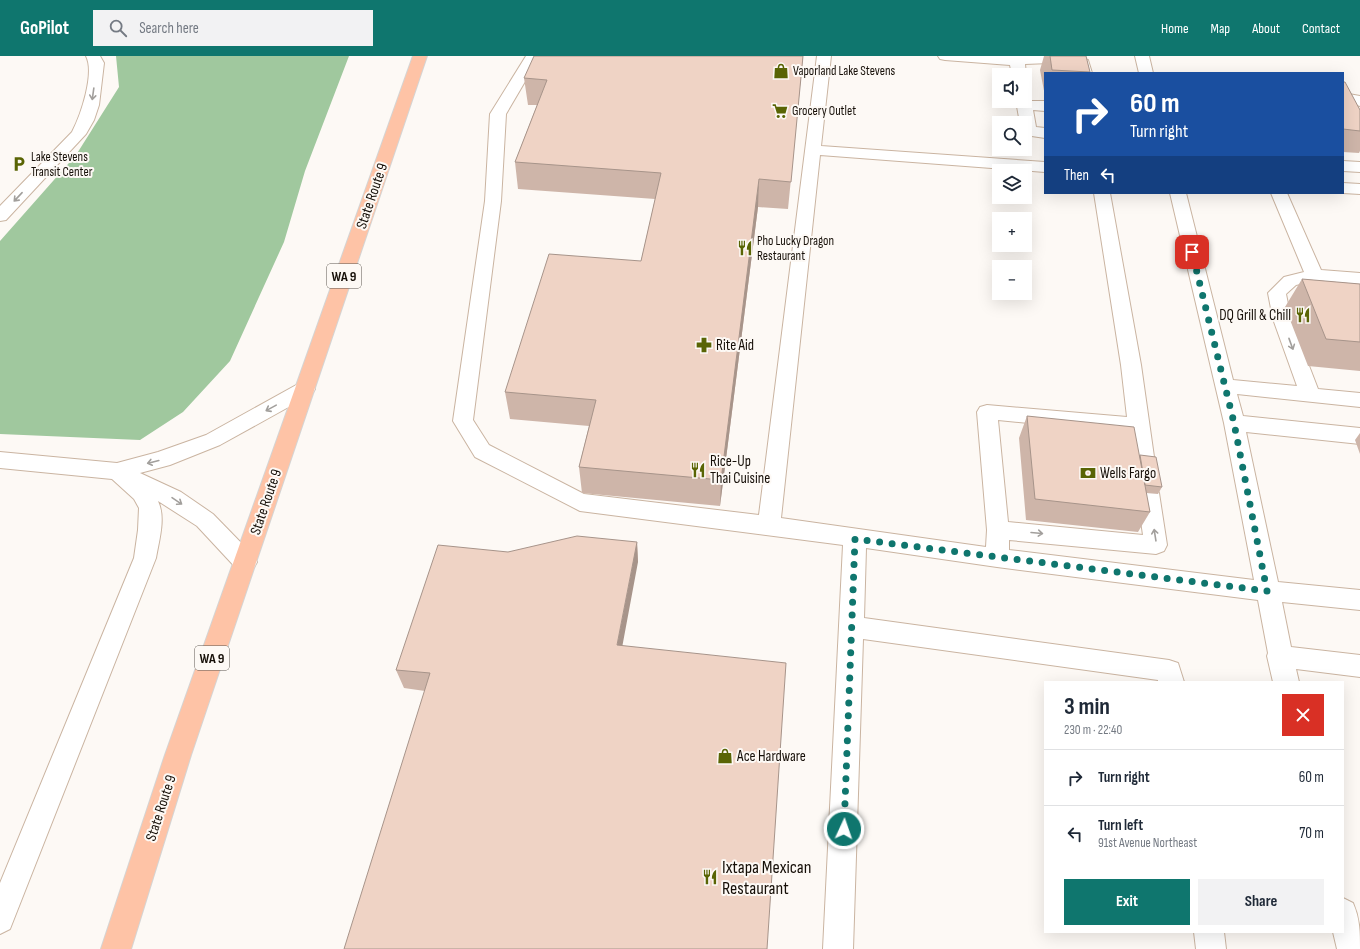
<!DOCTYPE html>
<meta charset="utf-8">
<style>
body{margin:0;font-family:"Sofia Sans Condensed",sans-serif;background:#f2f2f3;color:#1f2937;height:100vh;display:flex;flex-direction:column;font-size:15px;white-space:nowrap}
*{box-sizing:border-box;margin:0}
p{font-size:13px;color:#747a83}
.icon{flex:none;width:22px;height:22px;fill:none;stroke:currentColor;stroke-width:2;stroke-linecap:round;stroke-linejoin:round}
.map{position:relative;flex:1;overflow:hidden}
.side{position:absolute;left:1044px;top:625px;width:300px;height:252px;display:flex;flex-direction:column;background:#fff;border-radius:0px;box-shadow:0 4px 16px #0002}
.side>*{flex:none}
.guide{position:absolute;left:1044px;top:16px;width:300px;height:122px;border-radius:0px;box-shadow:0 4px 16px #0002;background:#1a4fa0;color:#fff;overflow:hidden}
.fabs{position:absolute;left:992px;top:12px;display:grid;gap:8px}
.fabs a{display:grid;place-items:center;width:40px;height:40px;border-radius:0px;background:#fff;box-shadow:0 4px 16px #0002;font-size:20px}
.pin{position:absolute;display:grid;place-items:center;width:34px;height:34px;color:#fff;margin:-17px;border-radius:8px;box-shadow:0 2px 6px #0006}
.me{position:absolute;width:44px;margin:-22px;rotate:3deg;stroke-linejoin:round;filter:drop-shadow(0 0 3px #0008)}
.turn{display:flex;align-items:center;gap:14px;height:84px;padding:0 20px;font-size:18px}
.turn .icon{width:52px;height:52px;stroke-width:2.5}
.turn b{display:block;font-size:28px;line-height:34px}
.then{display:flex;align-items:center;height:38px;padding:0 20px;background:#0003;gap:8px;font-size:15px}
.round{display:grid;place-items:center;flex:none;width:42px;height:42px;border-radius:0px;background:#f2f2f3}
.headline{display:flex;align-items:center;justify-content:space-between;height:68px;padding:0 20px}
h1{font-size:24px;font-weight:700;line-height:30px}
.button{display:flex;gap:8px;margin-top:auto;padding:8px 20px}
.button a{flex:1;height:46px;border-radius:0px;background:#0f766e;color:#fff;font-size:16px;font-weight:700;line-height:46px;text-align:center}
.button a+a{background:#f2f2f3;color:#1f2937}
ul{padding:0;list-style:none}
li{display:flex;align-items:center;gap:12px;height:56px;padding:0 20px;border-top:1px solid #e0e1e3}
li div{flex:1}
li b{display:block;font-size:15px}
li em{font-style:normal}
header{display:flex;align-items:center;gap:24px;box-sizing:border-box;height:56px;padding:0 20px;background:#0f766e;color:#fff}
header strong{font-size:19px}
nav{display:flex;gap:22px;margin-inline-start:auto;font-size:14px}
.search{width:280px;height:36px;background:#f2f2f3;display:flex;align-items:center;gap:10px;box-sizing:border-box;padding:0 14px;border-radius:0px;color:#747a83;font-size:15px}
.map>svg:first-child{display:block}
.forest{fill:#a0c89e}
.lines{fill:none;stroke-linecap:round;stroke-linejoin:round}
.minor-casing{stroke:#cab4a1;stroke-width:2}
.major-casing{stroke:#d5d4d3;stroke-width:2}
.minor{fill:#fff;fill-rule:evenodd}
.major{fill:#fec3a6;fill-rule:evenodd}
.wall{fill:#ceb5a9}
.shaded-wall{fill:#a7948a}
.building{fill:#efd3c5;stroke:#a7948a}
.oneway{stroke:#a29f9c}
.route{stroke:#0f766e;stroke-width:7;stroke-dasharray:0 12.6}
.labels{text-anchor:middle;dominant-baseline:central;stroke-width:4;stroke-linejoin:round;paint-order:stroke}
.far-poi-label{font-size:13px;fill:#160f08;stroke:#fdf9f5;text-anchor:start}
.shield{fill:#fdf9f5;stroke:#5b554f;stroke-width:1}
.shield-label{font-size:14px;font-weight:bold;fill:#160f08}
.street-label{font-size:15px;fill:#160f08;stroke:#fdf9f5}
.poi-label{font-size:15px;fill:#160f08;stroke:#fdf9f5;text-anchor:start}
.near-poi-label{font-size:18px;fill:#160f08;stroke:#fdf9f5;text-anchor:start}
</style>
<header>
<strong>GoPilot</strong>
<div class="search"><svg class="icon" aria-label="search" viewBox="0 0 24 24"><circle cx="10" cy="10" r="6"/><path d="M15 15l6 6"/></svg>Search here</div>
<nav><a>Home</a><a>Map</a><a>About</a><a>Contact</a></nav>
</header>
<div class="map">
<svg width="1360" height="893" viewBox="0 0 1360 893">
<rect width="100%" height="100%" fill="#fdf9f5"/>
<path class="forest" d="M116 0H349L305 115 284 186 230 305 183 356 140 384 0 378V185L76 99 119 31Z"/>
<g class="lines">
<defs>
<path id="minor" d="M86 0H100L104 7 99 49 94 64 86 78 6 164 0 165V150L72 76C81 59 95 17 86 0Z
M526 0H540L506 58 501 145 473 364 489 389 584 438 759 459 817 0H831L821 90 1045 106V116L820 99 781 462 986 491 987 474 977 356 980 351 987 349 1127 361 1121 309 1094 137H1110L1141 309 1155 408 1152 414 1144 416 1136 414 1133 408 1129 377 998 364 1008 466 1143 479 1137 437 1140 431 1148 429 1156 431 1159 437 1167 489 1164 495 1156 498 1009 484V494L1254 524 1224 367 1170 137H1186L1233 324 1297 330 1273 263 1268 237 1284 221 1304 216 1271 137H1287L1321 214 1360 217V229L1314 225 1296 229 1286 238 1291 263 1318 333 1360 337V351L1237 338 1243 360 1360 372V388L1246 376 1278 526 1360 534V554L1282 546 1291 591 1360 599V621L1296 613 1299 626H1273L1267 600 1268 597 1258 544 997 511 866 492 864 562 1169 604 1178 607 1184 626H1158V624L863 583 853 893H823L843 489 580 455 475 401 453 365 485 145 490 58Z
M938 0H1072L1088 4 1092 17H1078L1076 10 1073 9 1050 7 1025 8 1026 19 1025 21V19H1012L1010 9 945 4 940 3Z
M1135 0H1149L1153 17H1139Z
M1343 37 1360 40V50L1343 45Z
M1025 41 1029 42 1031 45H1045V55L1033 54 1036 71 1045 72V82L1025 79V67H1020L1016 45H1025Z
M1343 105 1360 106V116L1343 115Z
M1343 127 1360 128V138L1343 137Z
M305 326 312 328 315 333 312 338 220 389 170 409 140 417 181 436 213 458 253 499 257 506 253 513 245 515 237 513 197 470 158 445C166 462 159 484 156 502L10 873 0 878V827L134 502 138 474 139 452 134 443 112 423 0 412V396L117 407 158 396 206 379 298 328Z
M1343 842 1353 847C1360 863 1360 876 1360 893H1337L1333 876H1343Z
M1194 876H1224L1226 893H1196Z"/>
<path id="major" d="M413 0H427L191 699 131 893H101L165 699Z"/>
</defs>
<use href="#minor" class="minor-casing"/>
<use href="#major" class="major-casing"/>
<use href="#minor" class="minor"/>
<use href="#major" class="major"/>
</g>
<path class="wall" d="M803 0 788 153 758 151 720 450 582 437 579 411 589 370 510 363 505 336 641 205 655 143 518 133 515 106 537 49H528L524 22Z
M1044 0H1086L1090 17H1045V40L1040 14Z
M1343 26 1360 54V95L1359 97 1343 96Z
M1302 223 1360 228V315L1308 310 1285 251Z
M1027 360 1140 399 1162 431 1158 438 1146 437 1150 456 1138 476 1026 464 1019 382Z
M1360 377V398L1355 384Z
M637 486 638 506 425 635 404 632 396 614 508 496Z"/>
<path class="shaded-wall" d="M759 123 758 151 720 450 721 424Z
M637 486 638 506 619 608 617 589Z"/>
<path class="building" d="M534 0H803L791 126 759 123 721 424 579 411 596 344 505 336 549 198 641 205 661 117 515 106 547 24 524 22Z
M1050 0H1086L1090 16 1052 14Z
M1343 26H1345L1360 54V75L1343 73Z
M1302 223 1360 228V286L1326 283Z
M1027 360 1134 371 1150 456 1035 443Z
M1140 399 1156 401 1162 431 1145 429Z
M577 480 637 486 617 589 786 607 767 893H344L430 617 396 614 438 489 508 496Z"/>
<defs><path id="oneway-shaft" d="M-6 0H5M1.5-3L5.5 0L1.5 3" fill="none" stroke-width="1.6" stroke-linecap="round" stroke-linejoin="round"/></defs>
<g class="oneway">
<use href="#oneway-shaft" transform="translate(93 38) rotate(98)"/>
<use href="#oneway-shaft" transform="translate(18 141) rotate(133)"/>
<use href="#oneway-shaft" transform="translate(1291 288) rotate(70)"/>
<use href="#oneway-shaft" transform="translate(271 352) rotate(151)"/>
<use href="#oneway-shaft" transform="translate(153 406) rotate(166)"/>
<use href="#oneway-shaft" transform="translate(177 445) rotate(34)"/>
<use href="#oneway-shaft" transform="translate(1037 477) rotate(5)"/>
<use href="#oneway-shaft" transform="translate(1155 479) rotate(-99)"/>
</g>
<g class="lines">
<path class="route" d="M844 773 855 483 1267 535 1234 367 1192 196"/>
</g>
<defs>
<symbol id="shop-bare" viewBox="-9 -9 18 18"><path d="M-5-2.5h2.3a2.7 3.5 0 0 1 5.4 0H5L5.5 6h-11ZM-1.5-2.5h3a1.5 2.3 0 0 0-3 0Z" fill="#596404" stroke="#fdf9f5" stroke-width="2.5" paint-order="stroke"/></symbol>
<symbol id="supermarket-bare" viewBox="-9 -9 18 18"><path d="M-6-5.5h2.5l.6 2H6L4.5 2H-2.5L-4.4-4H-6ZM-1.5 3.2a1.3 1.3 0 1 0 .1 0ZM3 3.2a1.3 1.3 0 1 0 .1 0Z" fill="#596404" stroke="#fdf9f5" stroke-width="2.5" paint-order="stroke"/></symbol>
<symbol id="parking-bare" viewBox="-9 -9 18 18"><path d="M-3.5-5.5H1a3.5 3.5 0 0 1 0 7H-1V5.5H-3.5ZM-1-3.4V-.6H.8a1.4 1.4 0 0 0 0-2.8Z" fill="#596404" stroke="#fdf9f5" stroke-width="2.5" paint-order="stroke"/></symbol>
<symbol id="restaurant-bare" viewBox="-9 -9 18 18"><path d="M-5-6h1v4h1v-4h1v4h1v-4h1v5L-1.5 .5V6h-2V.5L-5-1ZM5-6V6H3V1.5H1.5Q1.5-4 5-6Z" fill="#596404" stroke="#fdf9f5" stroke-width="2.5" paint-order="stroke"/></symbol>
<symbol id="pharmacy-bare" viewBox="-9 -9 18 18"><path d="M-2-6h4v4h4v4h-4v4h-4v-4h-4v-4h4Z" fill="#596404" stroke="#fdf9f5" stroke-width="2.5" paint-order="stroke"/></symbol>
<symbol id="bank-bare" viewBox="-9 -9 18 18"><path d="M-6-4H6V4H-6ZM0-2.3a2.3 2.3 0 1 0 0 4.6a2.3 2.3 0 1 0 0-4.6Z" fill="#596404" stroke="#fdf9f5" stroke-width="2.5" paint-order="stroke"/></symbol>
</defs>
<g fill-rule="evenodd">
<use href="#shop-bare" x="770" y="4" width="22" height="22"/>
<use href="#supermarket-bare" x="769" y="44" width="22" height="22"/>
<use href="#parking-bare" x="8" y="97" width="22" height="22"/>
<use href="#restaurant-bare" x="734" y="181" width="22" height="22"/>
<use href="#restaurant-bare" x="1292" y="248" width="22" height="22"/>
<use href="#pharmacy-bare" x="693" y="278" width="22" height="22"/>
<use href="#restaurant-bare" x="687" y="403" width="22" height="22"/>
<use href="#bank-bare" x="1077" y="406" width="22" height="22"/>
<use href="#shop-bare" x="714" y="689" width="22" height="22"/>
<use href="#restaurant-bare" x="699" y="810" width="22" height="22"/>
</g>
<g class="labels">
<g class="far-poi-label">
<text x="793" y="15">Vaporland Lake Stevens</text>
<text x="792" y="55">Grocery Outlet</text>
<text x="31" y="101">Lake Stevens<tspan x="31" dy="15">Transit Center</tspan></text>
<text x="757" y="185">Pho Lucky Dragon<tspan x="757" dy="15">Restaurant</tspan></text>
</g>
<g class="shield">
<rect x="327" y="208" width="34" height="24" rx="3"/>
<rect x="195" y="590" width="34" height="24" rx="3"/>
</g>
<g class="shield-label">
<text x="344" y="220">WA 9</text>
<text x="212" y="602">WA 9</text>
</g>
<g class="street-label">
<text transform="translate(372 140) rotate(-71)">State Route 9</text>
<text transform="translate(266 446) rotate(-71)">State Route 9</text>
<text transform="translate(161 752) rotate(-72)">State Route 9</text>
</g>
<g class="poi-label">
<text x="1291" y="259" text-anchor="end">DQ Grill &amp; Chill</text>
<text x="716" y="289">Rite Aid</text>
<text x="710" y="405">Rice-Up<tspan x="710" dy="17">Thai Cuisine</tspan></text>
<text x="1100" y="417">Wells Fargo</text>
<text x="737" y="700">Ace Hardware</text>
</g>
<g class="near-poi-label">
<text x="722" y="811">Ixtapa Mexican<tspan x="722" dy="21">Restaurant</tspan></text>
</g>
</g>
</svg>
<div class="fabs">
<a><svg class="icon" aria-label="sound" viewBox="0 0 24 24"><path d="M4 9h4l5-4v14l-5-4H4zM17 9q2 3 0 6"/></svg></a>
<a><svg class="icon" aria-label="search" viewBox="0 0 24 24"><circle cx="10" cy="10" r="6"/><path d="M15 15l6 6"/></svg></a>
<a><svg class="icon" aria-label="layers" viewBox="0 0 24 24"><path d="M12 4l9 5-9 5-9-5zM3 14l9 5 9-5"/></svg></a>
<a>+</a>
<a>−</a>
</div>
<div class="pin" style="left:1192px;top:196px;background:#d93025"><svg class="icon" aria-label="arrive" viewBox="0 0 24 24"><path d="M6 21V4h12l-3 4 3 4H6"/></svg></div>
<svg class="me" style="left:844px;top:773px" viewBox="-20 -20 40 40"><circle r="17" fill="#0f766e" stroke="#fff" stroke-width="3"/><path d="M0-11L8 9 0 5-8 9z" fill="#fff"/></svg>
<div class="guide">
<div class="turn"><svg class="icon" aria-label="right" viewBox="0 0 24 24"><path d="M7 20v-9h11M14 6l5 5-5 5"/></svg><div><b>60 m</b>Turn right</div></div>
<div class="then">Then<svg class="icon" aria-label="left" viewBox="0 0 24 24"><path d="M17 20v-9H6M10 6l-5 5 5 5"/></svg></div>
</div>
<section class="side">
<div class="headline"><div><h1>3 min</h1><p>230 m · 22:40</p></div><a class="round" style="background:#d93025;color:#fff"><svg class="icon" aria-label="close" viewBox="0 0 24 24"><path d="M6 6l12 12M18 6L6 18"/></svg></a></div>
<ul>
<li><svg class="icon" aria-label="right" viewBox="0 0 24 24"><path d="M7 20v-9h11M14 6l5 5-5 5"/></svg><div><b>Turn right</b></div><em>60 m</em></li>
<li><svg class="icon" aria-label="left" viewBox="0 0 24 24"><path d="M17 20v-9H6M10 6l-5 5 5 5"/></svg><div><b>Turn left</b><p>91st Avenue Northeast</p></div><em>70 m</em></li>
</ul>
<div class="button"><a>Exit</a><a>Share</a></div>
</section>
</div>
